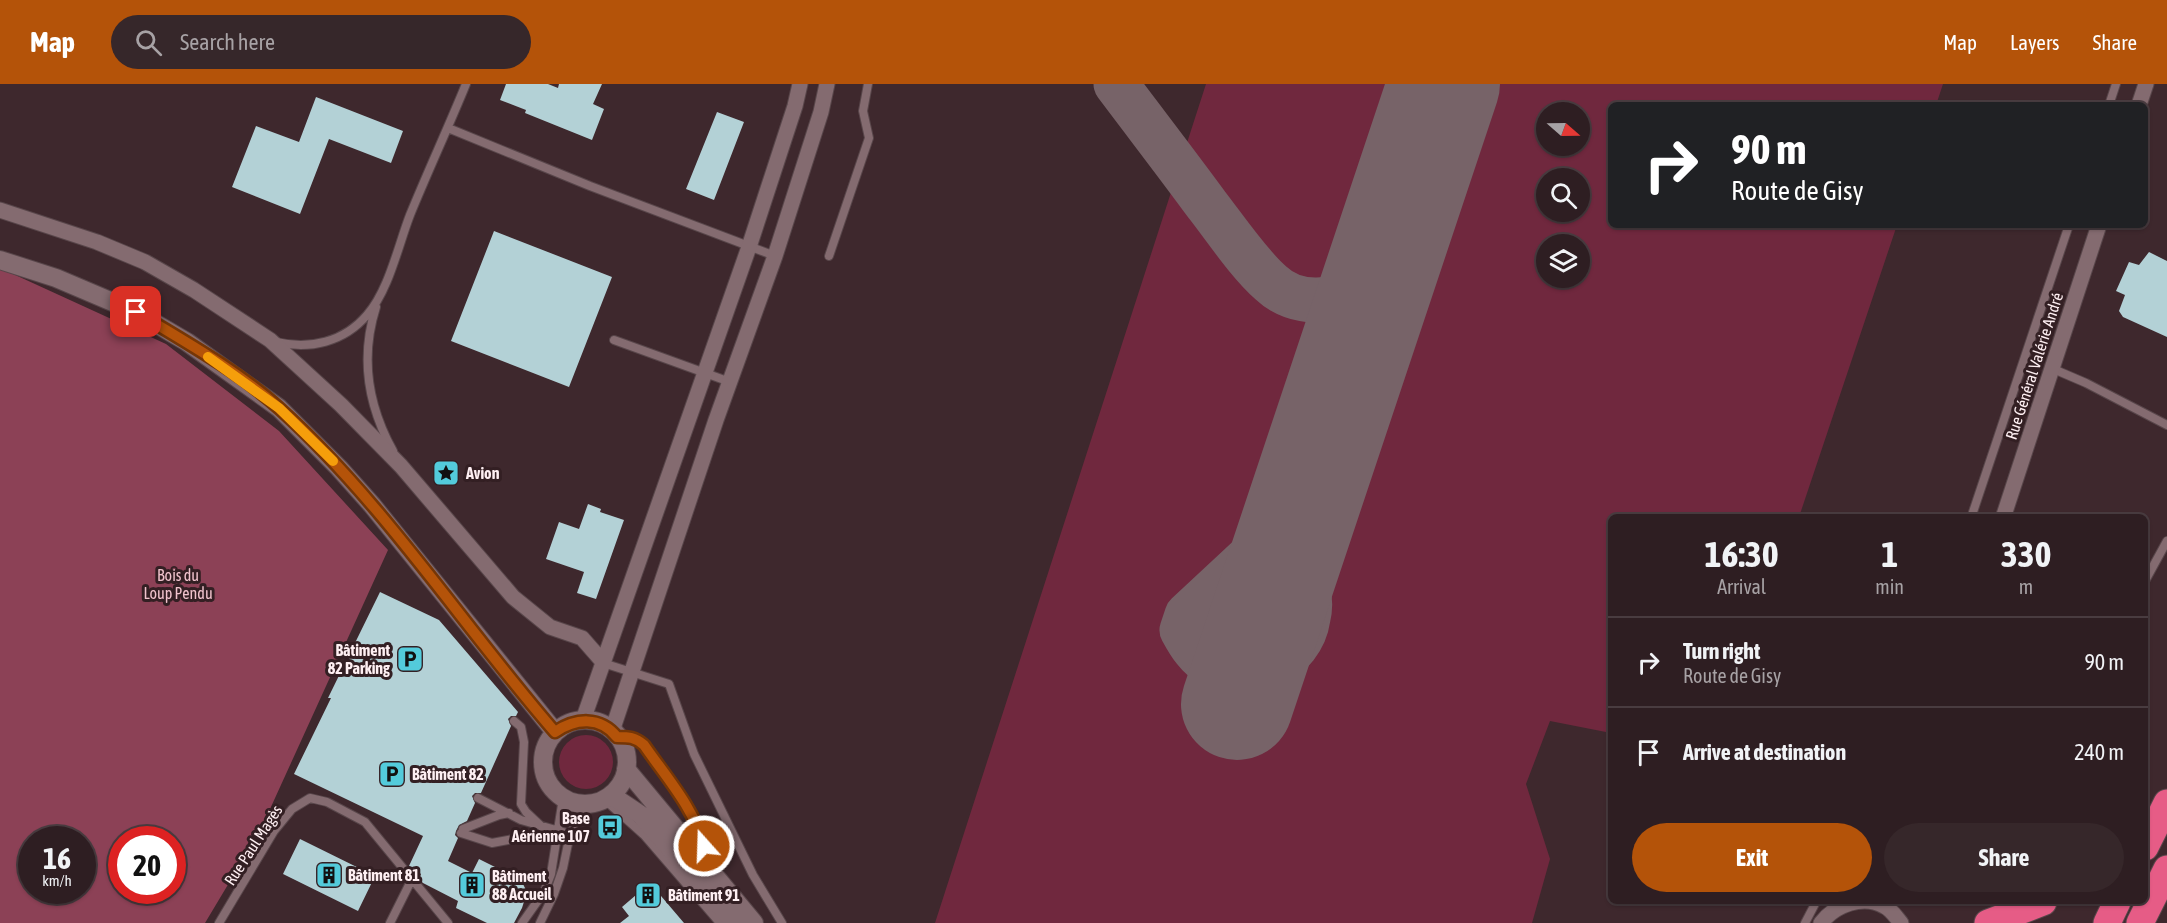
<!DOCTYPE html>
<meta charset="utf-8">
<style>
body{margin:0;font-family:"Asap Condensed",sans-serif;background:#36272a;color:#f1f3f6;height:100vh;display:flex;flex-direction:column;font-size:22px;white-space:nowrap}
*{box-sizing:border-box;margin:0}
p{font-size:20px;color:#a7a2a5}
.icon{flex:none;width:33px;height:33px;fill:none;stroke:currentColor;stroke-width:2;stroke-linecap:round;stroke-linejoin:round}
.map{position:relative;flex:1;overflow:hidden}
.drawer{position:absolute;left:1608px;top:430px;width:540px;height:390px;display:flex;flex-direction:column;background:#2e1e22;border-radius:9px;box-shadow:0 2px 4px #0004,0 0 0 2px #493c40}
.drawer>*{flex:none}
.top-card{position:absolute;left:1608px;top:18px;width:540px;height:126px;border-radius:9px;box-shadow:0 2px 4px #0004,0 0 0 2px #493c40;background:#202124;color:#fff;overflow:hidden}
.needle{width:39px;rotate:110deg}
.buttons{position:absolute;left:1536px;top:18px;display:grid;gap:12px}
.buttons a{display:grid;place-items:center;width:54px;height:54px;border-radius:50%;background:#2e1e22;box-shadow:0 2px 4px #0004,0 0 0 2px #493c40;font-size:30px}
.speed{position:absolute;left:18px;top:742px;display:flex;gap:12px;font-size:30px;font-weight:700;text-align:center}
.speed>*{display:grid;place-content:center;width:78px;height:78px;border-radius:50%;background:#2e1e22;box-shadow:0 2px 4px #0004,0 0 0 2px #493c40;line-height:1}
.speed small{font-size:15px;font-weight:400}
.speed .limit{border:9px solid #d22;background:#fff;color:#111}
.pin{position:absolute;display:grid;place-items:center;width:51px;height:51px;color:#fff;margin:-26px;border-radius:12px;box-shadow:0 3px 9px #0006}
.me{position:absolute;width:66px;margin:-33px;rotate:340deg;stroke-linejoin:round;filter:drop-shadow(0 0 4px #0008)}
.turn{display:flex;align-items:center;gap:21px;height:126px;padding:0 24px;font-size:27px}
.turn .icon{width:78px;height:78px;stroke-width:2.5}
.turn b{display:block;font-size:42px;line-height:51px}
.eta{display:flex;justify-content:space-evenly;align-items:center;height:102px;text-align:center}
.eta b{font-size:36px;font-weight:700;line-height:42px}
.primary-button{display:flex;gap:12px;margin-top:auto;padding:12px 24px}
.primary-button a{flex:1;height:69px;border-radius:36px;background:#b45309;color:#fff;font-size:24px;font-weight:700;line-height:69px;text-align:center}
.primary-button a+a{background:#36272a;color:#f1f3f6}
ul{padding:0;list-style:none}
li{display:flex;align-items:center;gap:18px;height:90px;padding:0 24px;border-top:2px solid #493c40}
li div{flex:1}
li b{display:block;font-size:22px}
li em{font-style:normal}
header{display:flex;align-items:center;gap:36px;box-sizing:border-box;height:84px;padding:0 30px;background:#b45309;color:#fff}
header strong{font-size:28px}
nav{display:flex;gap:33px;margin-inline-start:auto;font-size:21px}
.search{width:420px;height:54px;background:#36272a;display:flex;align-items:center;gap:15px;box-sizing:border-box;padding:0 21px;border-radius:33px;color:#a7a2a5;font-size:22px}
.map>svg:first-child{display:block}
.green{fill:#70283e;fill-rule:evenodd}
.forest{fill:#8c4156;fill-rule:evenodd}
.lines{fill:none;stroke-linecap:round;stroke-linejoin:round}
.taxiway{stroke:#776368;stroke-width:45}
.runway{stroke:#776368;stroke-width:112}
.building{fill:#b3d1d6}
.service-casing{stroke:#58464a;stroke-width:10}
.minor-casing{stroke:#58464a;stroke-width:17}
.tertiary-casing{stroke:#58464a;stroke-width:20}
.motorway-casing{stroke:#58464a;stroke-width:29}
.service{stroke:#846b70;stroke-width:8}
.minor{stroke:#846b70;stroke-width:15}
.tertiary{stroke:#846b70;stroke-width:18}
.motorway{stroke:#e65c86;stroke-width:27}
.route-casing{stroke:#753606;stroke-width:15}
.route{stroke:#b45309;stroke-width:10}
.slow{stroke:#f59e0b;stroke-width:10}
.labels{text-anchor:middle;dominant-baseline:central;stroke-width:6;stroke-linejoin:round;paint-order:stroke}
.street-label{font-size:16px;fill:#feeff2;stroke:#331f23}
.poi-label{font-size:16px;font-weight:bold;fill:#feeff2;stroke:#331f23;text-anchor:start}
.park-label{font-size:16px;fill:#f1c3cd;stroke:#331f23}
</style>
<header>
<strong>Map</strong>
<div class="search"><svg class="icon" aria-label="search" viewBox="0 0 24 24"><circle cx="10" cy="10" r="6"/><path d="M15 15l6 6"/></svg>Search here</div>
<nav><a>Map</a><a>Layers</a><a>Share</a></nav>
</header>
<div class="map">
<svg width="2167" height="839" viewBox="0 0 2167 839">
<rect width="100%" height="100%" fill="#3e282d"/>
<path class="green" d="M1206 0H1943L1936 21H1611V141H1897L1799 433 1611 434V649L1550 637 1526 700 1550 775 1532 839H935ZM1546 28H1580V62H1546ZM1546 94H1580V128H1546ZM1546 160H1580V194H1546Z
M559 678a27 27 0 1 1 54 0a27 27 0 1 1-54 0Z"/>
<path class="forest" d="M0 184 166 260 279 347 388 466 260 747 205 839H0ZM32 756H82V807H32ZM122 756H172V807H122Z"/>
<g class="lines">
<path class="taxiway" d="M1116 0C1146 40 1177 80 1207 121 1225 144 1249 180 1271 199 1295 222 1338 222 1362 197 1375 184 1384 168 1394 153
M1286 471C1295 482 1304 493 1308 507 1310 515 1310 526 1308 534 1302 577 1250 602 1212 581 1198 574 1189 559 1182 546L1187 531 1303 423"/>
<path class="runway" d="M1237 620 1444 0"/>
</g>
<path class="building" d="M506 0H548L558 4 559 0H602L593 20 604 25 592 56 525 29 526 26 500 16Z
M316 13 403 47 391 79 329 55 300 130 232 103 256 42 299 58Z
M717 28 744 38 714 116 686 105Z
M494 147 612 193 569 303 451 257Z
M2149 168 2167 177V253L2123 233 2119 227 2125 211 2116 207 2129 178 2139 181Z
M588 420 601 425 600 428 624 436 596 515 577 509 584 488 546 475 559 438 579 445Z
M380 508 439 536 518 628 516 632H511L508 635 511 642 481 709H475L472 712 475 719 467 737 459 741 456 747 455 751 458 754 448 777 472 789 479 775 521 796 527 808 522 824 514 839H487L456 824 458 817 423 799 419 795 421 790 409 782 423 752 294 690 331 614H328Z
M300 755 375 792 358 827 283 790Z
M650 799 684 839H620L629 832 622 823Z"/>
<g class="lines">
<defs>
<path id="service" d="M2109 21 2116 0
M448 44 590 102 775 172
M829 172 869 54 863 27 868 0
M376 223C360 273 367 320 393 367
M614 256 730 298
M276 258C310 266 344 258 367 231 389 206 398 162 410 131 428 87 448 44 466 0
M2051 284 2086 299 2167 341
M1971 434 2069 141
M2145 497 2167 457
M603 579 669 600 694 670 753 791 782 839
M514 637 521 643 524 658 521 720 526 728 543 744
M617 653C629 653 635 653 644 661 666 694 704 733 704 773
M478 714 521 736 570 750
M605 716 644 751 720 839
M463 745 499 731 509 729
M461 749 492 759 534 751 556 756
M219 839 274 747 292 725 310 714 327 718 365 738 448 839
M390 839 412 795
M522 839 544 808 551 790 563 714
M540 839 554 810 563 784 570 750 578 735 592 719
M1805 839 1816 818"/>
<path id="minor" d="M2139 21 2146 0
M0 126 97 158 145 178 194 206 270 256 341 321 401 382 513 513 550 543 582 554 603 578
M2003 434 2099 141
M583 636 749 163 795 22 800 0
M612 647 716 336 775 172 821 28 827 0
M1821 839C1835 821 1863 810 1884 822 1891 825 1896 833 1901 839"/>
<path id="tertiary" d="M0 176 56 194 136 228 187 258 279 324 339 384 372 421 555 648
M543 678a42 42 0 1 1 84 0a42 42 0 1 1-84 0Z
M626 685 754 839
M611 711 641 731 735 839"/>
<path id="motorway" d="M2145 763 2167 719
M1988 839 2043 818
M2107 839 2117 818
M2140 839 2167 785"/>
</defs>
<use href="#service" class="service-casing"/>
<use href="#minor" class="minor-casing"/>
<use href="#tertiary" class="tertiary-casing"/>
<use href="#motorway" class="motorway-casing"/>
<use href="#service" class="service"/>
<use href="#minor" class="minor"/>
<use href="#tertiary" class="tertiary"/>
<use href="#motorway" class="motorway"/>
</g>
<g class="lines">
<defs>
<path id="route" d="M136 228C184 257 238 287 280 325 384 419 463 542 555 648 576 634 600 632 617 653 629 653 635 653 644 661 666 693 694 724 704 762"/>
</defs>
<use href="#route" class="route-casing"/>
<use href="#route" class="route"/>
<path class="slow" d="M208 273 279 324 333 377"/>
</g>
<defs>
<symbol id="sight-square" viewBox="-11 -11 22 22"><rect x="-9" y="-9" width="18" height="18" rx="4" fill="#53cbdb" stroke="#331f23"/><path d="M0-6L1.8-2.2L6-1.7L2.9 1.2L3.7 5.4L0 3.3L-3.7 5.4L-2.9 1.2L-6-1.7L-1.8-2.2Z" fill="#111"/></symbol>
<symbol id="parking-square" viewBox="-11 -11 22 22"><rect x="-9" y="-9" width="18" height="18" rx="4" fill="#53cbdb" stroke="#331f23"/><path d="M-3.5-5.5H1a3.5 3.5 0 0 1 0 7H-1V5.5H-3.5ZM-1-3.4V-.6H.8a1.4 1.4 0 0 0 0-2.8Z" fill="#111"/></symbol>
<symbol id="bus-square" viewBox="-11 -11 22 22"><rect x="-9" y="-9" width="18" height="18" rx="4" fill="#53cbdb" stroke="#331f23"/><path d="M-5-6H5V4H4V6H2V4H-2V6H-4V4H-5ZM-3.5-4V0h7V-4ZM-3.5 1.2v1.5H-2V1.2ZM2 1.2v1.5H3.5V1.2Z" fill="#111"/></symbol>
<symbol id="building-square" viewBox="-11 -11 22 22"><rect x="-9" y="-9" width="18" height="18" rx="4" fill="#53cbdb" stroke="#331f23"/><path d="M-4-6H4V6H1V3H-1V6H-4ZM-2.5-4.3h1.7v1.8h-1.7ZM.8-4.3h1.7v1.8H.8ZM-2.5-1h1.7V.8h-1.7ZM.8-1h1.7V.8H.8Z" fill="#111"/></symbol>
</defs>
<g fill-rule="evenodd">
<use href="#sight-square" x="431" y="374" width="30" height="30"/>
<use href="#parking-square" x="395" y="560" width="30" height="30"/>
<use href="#parking-square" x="377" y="675" width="30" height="30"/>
<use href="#bus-square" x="595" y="728" width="30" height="30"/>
<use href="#building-square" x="314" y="776" width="30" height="30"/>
<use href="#building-square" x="457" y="786" width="30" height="30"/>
<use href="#building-square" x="633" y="796" width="30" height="30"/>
</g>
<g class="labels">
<g class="street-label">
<text transform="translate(2034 282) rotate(-72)">Rue Général Valérie André</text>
<text transform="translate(253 761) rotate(-57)">Rue Paul Magès</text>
</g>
<g class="poi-label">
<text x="466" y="389">Avion</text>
<text x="390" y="566" text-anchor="end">Bâtiment<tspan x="390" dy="18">82 Parking</tspan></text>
<text x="412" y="690">Bâtiment 82</text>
<text x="590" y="734" text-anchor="end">Base<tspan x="590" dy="18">Aérienne 107</tspan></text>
<text x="348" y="791">Bâtiment 81</text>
<text x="492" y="792">Bâtiment<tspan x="492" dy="18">88 Accueil</tspan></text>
<text x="668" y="811">Bâtiment 91</text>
</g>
<g class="park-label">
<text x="178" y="491">Bois du<tspan x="178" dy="18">Loup Pendu</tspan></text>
</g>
</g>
</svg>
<div class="buttons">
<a><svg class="needle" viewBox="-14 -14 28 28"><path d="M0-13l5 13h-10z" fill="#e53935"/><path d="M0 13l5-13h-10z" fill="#a7a2a5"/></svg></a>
<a><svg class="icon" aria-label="search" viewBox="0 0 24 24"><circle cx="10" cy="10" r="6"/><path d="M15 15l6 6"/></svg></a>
<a><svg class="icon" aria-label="layers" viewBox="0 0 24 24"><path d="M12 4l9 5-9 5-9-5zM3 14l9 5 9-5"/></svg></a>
</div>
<div class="speed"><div>16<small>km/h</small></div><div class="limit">20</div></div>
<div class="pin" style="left:136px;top:228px;background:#d93025"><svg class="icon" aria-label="arrive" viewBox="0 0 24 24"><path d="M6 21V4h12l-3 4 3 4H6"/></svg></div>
<svg class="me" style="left:704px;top:762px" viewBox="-20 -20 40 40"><circle r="17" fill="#b45309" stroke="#fff" stroke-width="3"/><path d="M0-11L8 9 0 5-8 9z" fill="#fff"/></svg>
<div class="top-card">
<div class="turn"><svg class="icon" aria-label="right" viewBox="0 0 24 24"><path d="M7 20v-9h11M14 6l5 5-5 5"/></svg><div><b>90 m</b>Route de Gisy</div></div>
</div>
<section class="drawer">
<div class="eta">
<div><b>16:30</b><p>Arrival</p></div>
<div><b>1</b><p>min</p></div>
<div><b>330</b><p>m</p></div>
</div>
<ul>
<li><svg class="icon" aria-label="right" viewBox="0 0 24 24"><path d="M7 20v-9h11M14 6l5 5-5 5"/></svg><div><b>Turn right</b><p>Route de Gisy</p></div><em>90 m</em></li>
<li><svg class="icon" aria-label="arrive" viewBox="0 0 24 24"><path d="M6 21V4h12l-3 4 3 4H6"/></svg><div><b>Arrive at destination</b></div><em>240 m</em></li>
</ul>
<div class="primary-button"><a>Exit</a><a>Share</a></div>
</section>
</div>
